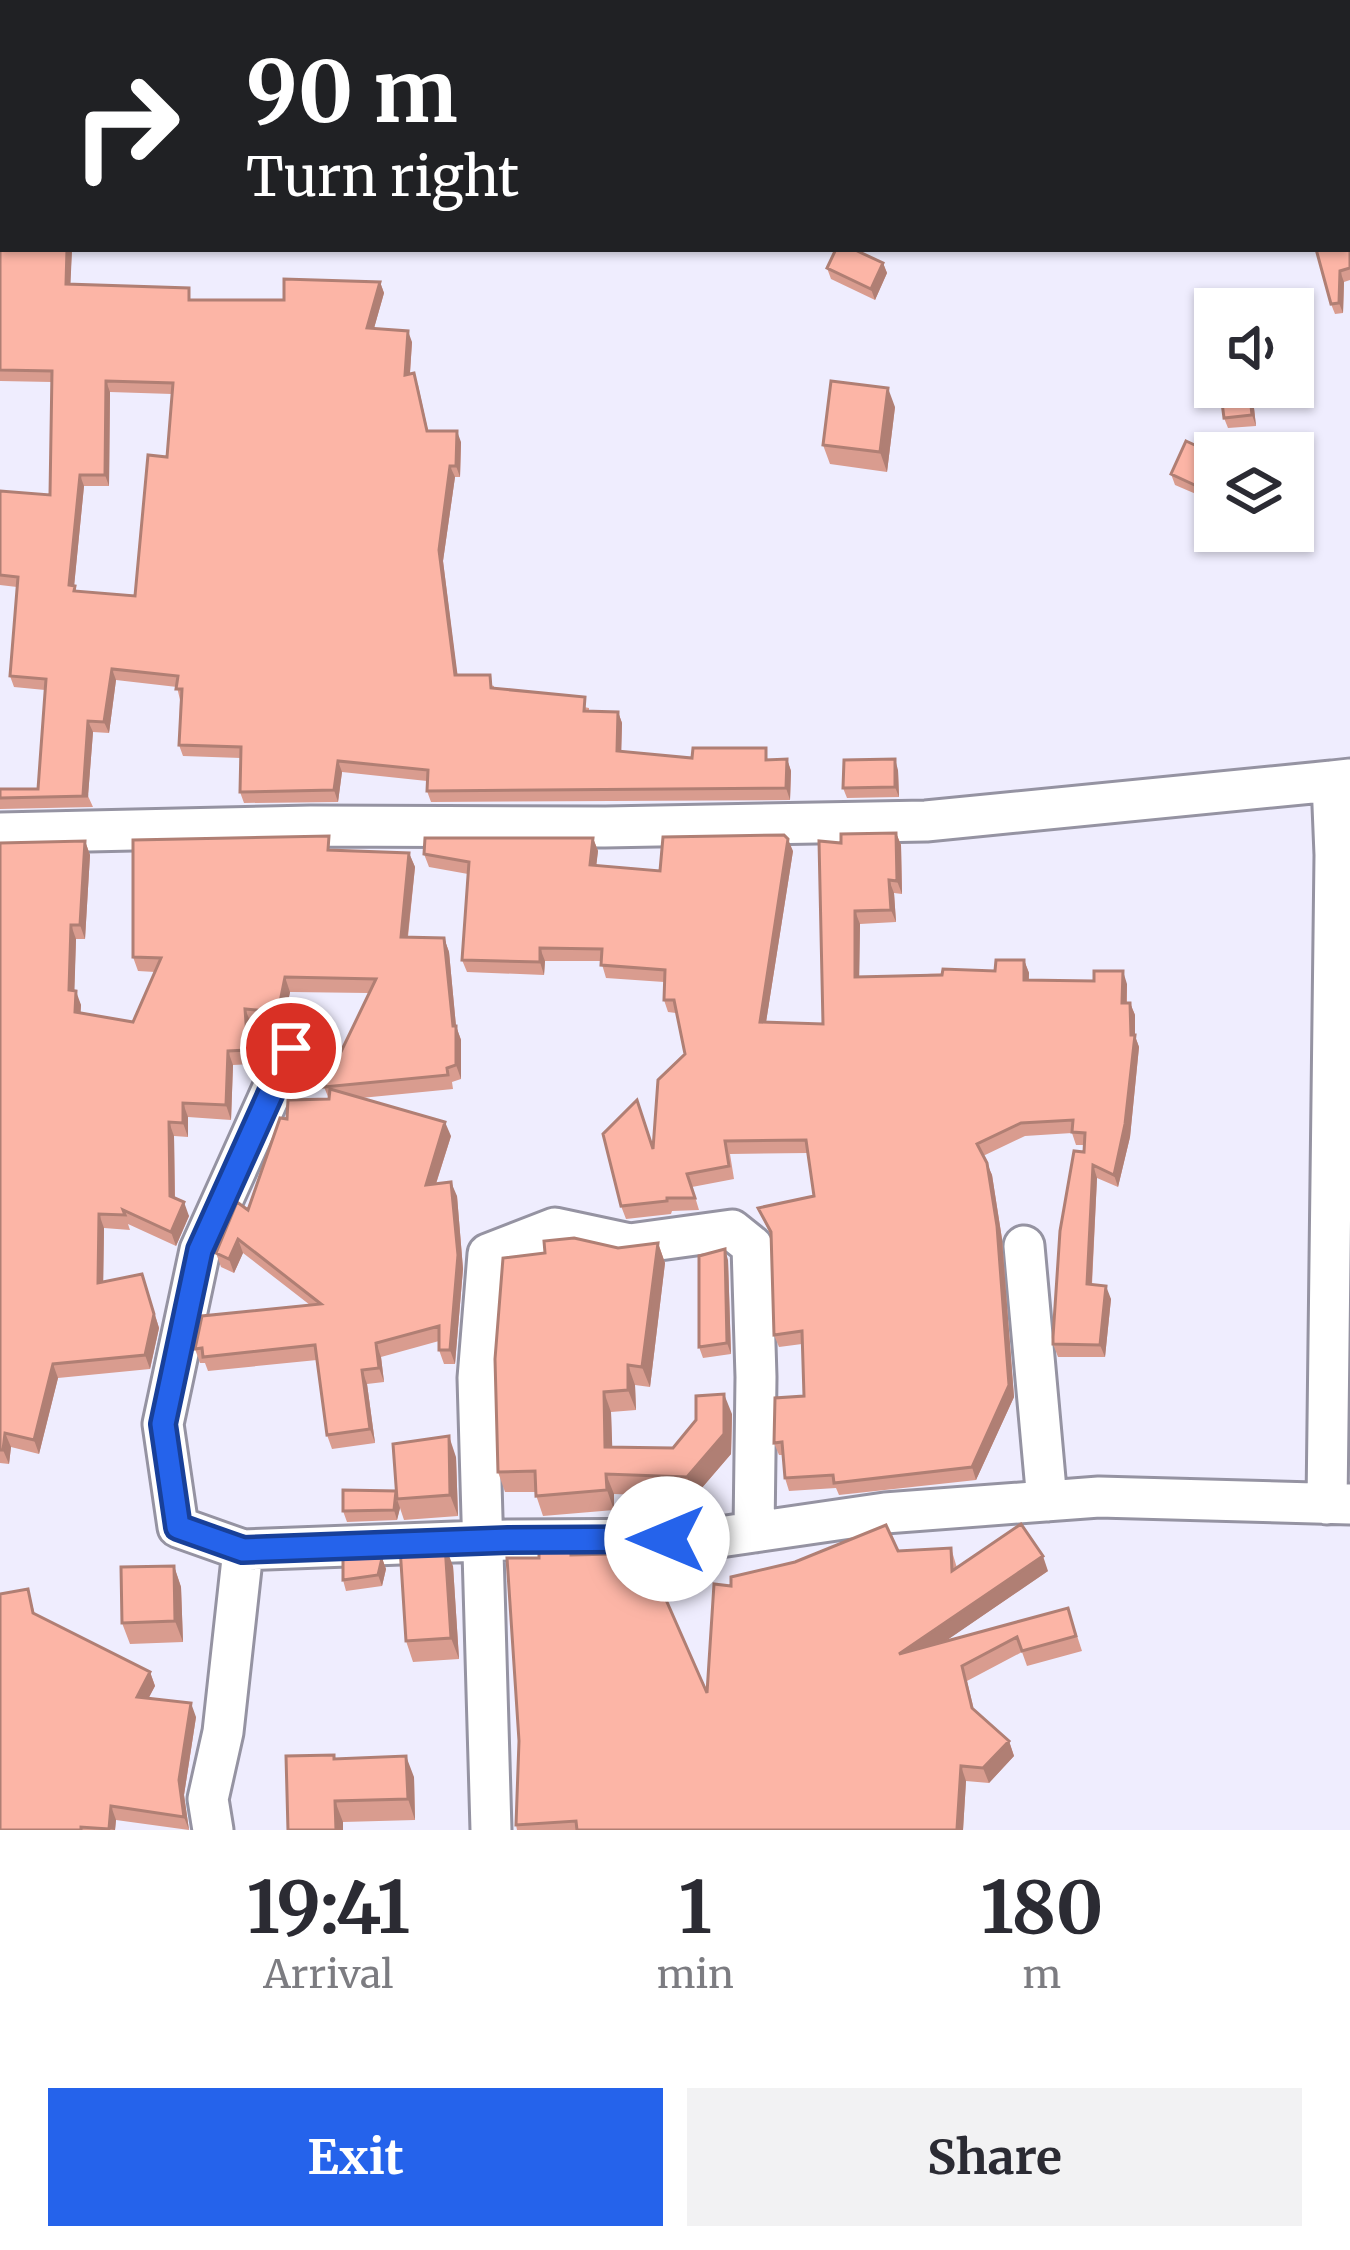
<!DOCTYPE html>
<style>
body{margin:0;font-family:Merriweather,serif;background:#f2f2f3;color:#2b2b33;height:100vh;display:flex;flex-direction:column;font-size:45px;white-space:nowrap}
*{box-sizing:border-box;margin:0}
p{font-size:39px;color:#7c7c81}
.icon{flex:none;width:66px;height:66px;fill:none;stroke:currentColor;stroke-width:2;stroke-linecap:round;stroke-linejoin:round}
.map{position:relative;height:1830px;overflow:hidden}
.sheet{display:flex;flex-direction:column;background:#fff;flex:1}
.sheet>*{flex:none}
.hud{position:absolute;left:0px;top:0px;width:1350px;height:252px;box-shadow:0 3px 9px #0004;background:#202124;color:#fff;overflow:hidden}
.buttons{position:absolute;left:1194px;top:288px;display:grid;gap:24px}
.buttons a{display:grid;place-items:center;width:120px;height:120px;border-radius:0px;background:#fff;box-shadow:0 3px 9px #0004;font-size:60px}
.pin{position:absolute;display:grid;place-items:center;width:102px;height:102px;color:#fff;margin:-51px;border:6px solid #fff;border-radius:50%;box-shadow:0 3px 12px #0007}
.me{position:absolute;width:132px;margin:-66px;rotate:270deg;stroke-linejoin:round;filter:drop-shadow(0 0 9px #0008)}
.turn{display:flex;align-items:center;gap:42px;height:252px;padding:0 48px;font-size:54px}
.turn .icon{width:156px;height:156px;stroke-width:2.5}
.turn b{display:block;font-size:84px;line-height:102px}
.eta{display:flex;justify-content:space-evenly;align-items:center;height:204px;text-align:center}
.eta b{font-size:72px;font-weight:700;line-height:84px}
.action{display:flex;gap:24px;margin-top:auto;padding:24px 48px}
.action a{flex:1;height:138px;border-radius:0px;background:#2563eb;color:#fff;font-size:48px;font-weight:700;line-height:138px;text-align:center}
.action a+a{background:#f2f2f3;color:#2b2b33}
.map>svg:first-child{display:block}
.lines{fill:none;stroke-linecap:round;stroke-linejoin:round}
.street-casing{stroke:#9593a2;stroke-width:45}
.street{stroke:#fff;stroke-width:39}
.wall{fill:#d99c8f;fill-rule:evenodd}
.shaded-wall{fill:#b07f74}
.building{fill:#fcb5a6;stroke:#b07f74;stroke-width:3;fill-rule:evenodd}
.route-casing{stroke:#184099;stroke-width:30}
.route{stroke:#2563eb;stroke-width:21}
</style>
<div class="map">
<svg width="1350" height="1830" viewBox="0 0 1350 1830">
<rect width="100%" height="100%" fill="#efedfe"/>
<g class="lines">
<defs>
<path id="street" d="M737 0V3
M1096 0 1099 3
M1347 42H1350
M0 833 311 826 605 827 926 821 1332 781
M291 1048 200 1250 163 1424 178 1527 243 1550 508 1540 706 1539 885 1513 1099 1497 1350 1504
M1024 1246 1047 1501
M1327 1504 1335 855 1332 781 1350 779
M213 1830 208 1799 223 1732 243 1550
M491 1830 478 1378 488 1254 555 1228 630 1244 732 1230 752 1246 756 1377 754 1532"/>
</defs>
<use href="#street" class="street-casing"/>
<use href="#street" class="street"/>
</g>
<path class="wall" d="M1218 0H1284V3H1219Z
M0 215 3 249H72L70 284 193 300H284L380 282 384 293 374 328 412 342 410 374 418 385 428 431 461 442 460 477H455L443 561 457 675 494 686V689L589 708V711L618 712 622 723 621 752 692 758 787 759 791 771 790 800 431 802 427 791V781L342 772 338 802 244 803 240 792 241 758 183 756 179 745 180 700 177 687 116 680 109 733 93 732 88 796 93 807 0 809V798L38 789 45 690 14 687 10 676 17 587 0 585V491L50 495 52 382 0 381ZM110 392 172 394 167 457 135 596 77 591 74 586 84 486H109Z
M1350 233V280L1344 282 1343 313 1335 314 1331 304Z
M883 263 887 273 875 300 831 279 827 268Z
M1252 390 1256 426 1228 428 1224 418Z
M895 407 887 472 830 464 823 445Z
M1214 454 1215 471 1203 497 1175 485 1171 474Z
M898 770 899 797 847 798 843 788Z
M896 833 901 845 902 894 894 893 896 922 860 924 859 977 995 971 1024 960 1029 973V980L1127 984V1003H1130L1135 1015V1036L1139 1047 1130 1137 1118 1187 1097 1178 1092 1285 1111 1299 1105 1357H1058L1053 1344 1085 1145H1076L1072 1133 1025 1136 983 1156 992 1175 1002 1239 1014 1397 976 1480 839 1495 836 1488 789 1491 785 1478 783 1455H779L774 1443 804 1396 802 1344 779 1347 774 1335 771 1236 758 1208 814 1196 808 1153 730 1154 734 1179 692 1187 699 1210 672 1211 671 1214 626 1219 621 1206 653 1148 685 1054 676 1013 668 1012 664 1000V982L606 978 601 961H545L544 975 467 972 462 960 468 874 429 867 424 854 593 838 598 851 596 865 660 871 793 851 766 1022 823 1024 841 843Z
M85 841 90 855 85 939H76L74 991 81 1005 80 1013 133 1022 155 972 138 971 133 957 334 850 409 853 415 867 408 937 444 938 449 952 456 1026 461 1040V1079L452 1082 453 1089 361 1098 451 1136 436 1184 457 1196 463 1269 455 1364H444L439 1350V1341L381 1357 384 1382 367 1384 375 1443 332 1449 327 1435 317 1360 208 1371 205 1363H200L195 1349 310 1305 243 1253 234 1273 221 1267 216 1253 248 1210 287 1119 329 1099 324 1087 369 993 290 992 283 1026 251 1023 253 1064 233 1065 231 1120 188 1117V1137L174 1136 175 1198 189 1216 176 1246 128 1224 130 1230 104 1228 103 1282 142 1274 147 1288 159 1328 150 1369 58 1378 39 1454 11 1447 9 1464 0 1463V843Z
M658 1243 665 1263 650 1387 635 1385 636 1410 611 1412 612 1447 673 1448 732 1414 731 1454 694 1497 614 1494V1510L543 1516 535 1492H505L498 1472 618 1248Z
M728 1260 731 1354 703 1358 699 1347Z
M456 1457 458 1516 404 1520 400 1508 397 1520 347 1522 343 1511 396 1491Z
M951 1548 957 1568 1048 1571 945 1641 1068 1608 1082 1651 1027 1666 1022 1652 967 1681 974 1710 1009 1741 1014 1756 989 1783 966 1781 963 1830H517L516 1825 539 1558 571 1549 573 1555 616 1554 622 1569 707 1693 731 1586 898 1551Z
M382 1558 386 1569 382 1586 346 1591 343 1580Z
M174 1566 181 1587 183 1642 130 1644 122 1623Z
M453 1566 459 1659 413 1662 406 1641Z
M28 1589 35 1615 150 1672 155 1686 148 1698 196 1717 184 1795 189 1830 116 1820 115 1830H0Z
M335 1759 414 1777 415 1820 343 1822 288 1830Z"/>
<path class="shaded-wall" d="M67 249H72L70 295 66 284Z
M883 263 887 273 875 300 871 289Z
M1340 271 1344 282 1343 313 1339 303Z
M380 282 384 293 371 339 367 328Z
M408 331 412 342 409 386 405 375Z
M106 381 110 392 109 486 105 475Z
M1249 387 1252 390 1256 426 1252 415Z
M888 388 895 407 887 472 880 452Z
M457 431 461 442 460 477 456 466Z
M1214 454 1215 471 1203 497 1199 487Z
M450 466 455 477 443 561 459 686 455 675 439 550Z
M80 475 84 486 73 597 69 585Z
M112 669 116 680 109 733 104 722Z
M618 712 622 723 621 762 617 751Z
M88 721 93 732 88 796H83Z
M787 759 791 771 790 800 786 788Z
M895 759 898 770 899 797 895 787Z
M338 761 342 772 338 802 334 790Z
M896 833 901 845 902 894 897 881Z
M593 838 598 851 595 877 590 865Z
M788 839 793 851 764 1035 760 1022Z
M85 841 90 855 85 939 80 925Z
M409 853 415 867 406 951 401 937Z
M889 880 894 893 896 922 891 910Z
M855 911 860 924 859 989 855 977Z
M71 925 76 939 74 1005 69 990Z
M444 938 449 952 456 1026 461 1040V1079L456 1065Z
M540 948 545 961 544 975 540 962Z
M1024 960 1029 973 1028 992 1024 980Z
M1123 971 1127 984 1126 1016 1122 1003Z
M285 977 290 992 283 1026 278 1012Z
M76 991 81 1005 80 1026 75 1012Z
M1130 1003 1135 1015V1036L1139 1047 1130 1137 1118 1187 1114 1175 1131 1035Z
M245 1009 251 1023 253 1064 248 1050Z
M228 1051 233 1065 231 1120 226 1105Z
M183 1103 188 1117V1137L183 1123Z
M169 1122 174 1136 175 1210 170 1196Z
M445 1122 451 1136 431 1199 426 1185Z
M987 1163 992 1175 1002 1239 1014 1397 976 1480 972 1467Z
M1093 1165 1097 1178 1091 1297 1087 1284Z
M451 1182 457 1196 463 1269 455 1364 450 1350Z
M184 1202 189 1216 176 1246 171 1232Z
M99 1214 104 1228 103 1297 98 1283Z
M238 1239 243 1253 234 1273 229 1259Z
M658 1243 665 1263 650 1387 642 1367Z
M725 1249 728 1260 731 1354 727 1343Z
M142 1274 159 1328 150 1369 145 1355Z
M1106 1286 1111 1299 1105 1357 1100 1345Z
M376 1343 381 1357 384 1382 379 1368Z
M53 1364 58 1378 39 1454 34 1440Z
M628 1365 635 1385 636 1410 628 1390Z
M362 1370 367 1384 375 1443 370 1429Z
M604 1392 611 1412 613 1467 605 1447Z
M724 1394 732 1414 731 1454 694 1497 687 1477Z
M5 1433 11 1447 9 1464 3 1450Z
M449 1436 456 1457 458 1516 450 1495Z
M606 1474 614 1494V1510L607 1490Z
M397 1499 400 1508 397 1520 394 1510Z
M445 1545 453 1566 459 1659 451 1638Z
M1043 1556 1048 1571 905 1669 899 1654Z
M382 1558 386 1569 382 1586 378 1575Z
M174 1566 181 1587 183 1642 175 1621Z
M150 1672 155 1686 142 1711 137 1697Z
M191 1703 196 1717 184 1795 189 1830 184 1817 179 1780Z
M1009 1741 1014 1756 989 1783 983 1768Z
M406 1756 414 1777 415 1820 408 1799Z
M961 1766 966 1781 963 1830H957Z
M335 1801 343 1822V1830H336Z
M111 1806 116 1820 115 1830 109 1829Z"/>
<path class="building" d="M19 0H63L64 3H19Z
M1230 0H1275V3Z
M0 215H3V249H67L66 284 189 288V300H284V279L380 282 367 328 408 331 405 375 414 373 427 431H457L456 466H450L439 550 455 675H490L491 688 585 697 584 711 618 712 617 751 692 758 693 748H766V760L787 759 786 788 427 791 428 770 338 761 334 790 240 792 241 747 179 745 182 689H176L178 676 112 669 104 722 88 721 83 795 88 796 0 798V789H38L46 679 10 676 18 577 0 575V491L50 495 52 371 0 370ZM106 381 173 383 167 457 148 455 135 596 74 591 75 586 69 585 80 475H105Z
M1350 233V268L1340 271 1339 303 1331 304 1316 249H1347V234Z
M836 249H853L883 263 871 289 827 268Z
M831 381 888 388 880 452 823 445Z
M1220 387H1249L1252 415 1224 418Z
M1186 441 1214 454 1199 487 1171 474Z
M895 759V787L843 788 844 760Z
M896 833 897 881 889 880 891 910 855 911V977L942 975 943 969 995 971 996 960H1024V980L1094 981V971H1123L1122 1003H1130L1131 1035H1135L1125 1124 1114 1175 1093 1165 1087 1284 1106 1286 1100 1345 1053 1344V1337L1060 1231 1074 1151 1084 1152 1085 1133 1072 1132 1073 1120 1021 1123 977 1144 987 1163 997 1226 1009 1385 972 1467 834 1483 833 1475 785 1478 782 1442 774 1443 775 1398 804 1396 802 1331 774 1335 771 1232 758 1208 814 1196 806 1140 725 1141 729 1166 687 1174 695 1198H667V1201L621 1206 603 1134 637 1100 653 1149 658 1080 685 1054 674 1000H664L665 970 601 965 602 949 540 948V962L462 960 469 862 424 854 425 838H593L590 865 660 871 663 837 784 835 788 839 760 1022 823 1024 819 841 841 843V834Z
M329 836 328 850 409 853 401 937 444 938 453 1026H456V1065L447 1068 448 1075 324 1087 376 979 285 977 278 1012 245 1009 248 1050 228 1051 226 1105 183 1103V1123L169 1122 170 1196 184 1202 171 1232 123 1210 125 1215 99 1214 98 1283 142 1274 154 1314 145 1355 53 1364 34 1440 5 1433 3 1450H0V843L85 841 80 925H71L69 990 76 991 75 1012 133 1022 161 958 133 957V840Z
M330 1089 445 1122 426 1185 451 1182 458 1255 450 1350H439V1326L376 1343 379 1368 362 1370 370 1429 327 1435 315 1345 203 1357 202 1348 195 1349 202 1316 321 1304 238 1239 229 1259 216 1253 237 1202 248 1210 280 1118 287 1119 288 1100 329 1099Z
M574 1238 618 1248 658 1243 642 1367 628 1365V1390L604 1392 605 1447 673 1448 696 1420V1396L724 1394V1434L687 1477 606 1474 607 1490 536 1496 535 1471 498 1472 495 1359 503 1258 545 1253 544 1241Z
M725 1249 727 1343 699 1347V1256Z
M449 1436 450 1495 397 1499 393 1444Z
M343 1490 396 1491 394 1510 343 1511Z
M1021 1524 1043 1556 899 1654 1068 1608 1076 1636 1022 1651 1017 1637 962 1666 972 1708 1009 1741 983 1768 961 1766 957 1829 962 1830H577L576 1821 516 1825 519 1741 507 1558H539V1549H571V1555L616 1554 617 1571 648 1559 707 1693 714 1584 731 1586V1577L795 1562 886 1525 898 1551 951 1548 952 1571Z
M445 1545 451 1638 406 1641 400 1547Z
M382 1558 378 1575 343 1580V1559Z
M174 1566 175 1621 122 1623 121 1567Z
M28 1589 33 1613 150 1672 137 1697 191 1703 179 1780 184 1817 111 1806 109 1829 81 1827V1830H0V1594Z
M334 1755V1759L406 1756 408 1799 335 1801 336 1830H288L286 1756Z"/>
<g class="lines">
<defs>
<path id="route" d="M291 1048 200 1250 163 1424 178 1527 243 1550 508 1540 667 1539"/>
</defs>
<use href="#route" class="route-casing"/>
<use href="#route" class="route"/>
</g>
</svg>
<div class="buttons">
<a><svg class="icon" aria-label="sound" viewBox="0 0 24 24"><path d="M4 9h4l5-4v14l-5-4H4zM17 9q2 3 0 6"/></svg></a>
<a><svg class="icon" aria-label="layers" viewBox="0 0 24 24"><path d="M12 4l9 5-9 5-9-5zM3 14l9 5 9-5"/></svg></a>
</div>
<div class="pin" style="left:291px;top:1048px;background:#d93025"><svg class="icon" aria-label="arrive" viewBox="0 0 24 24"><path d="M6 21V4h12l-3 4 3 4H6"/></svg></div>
<svg class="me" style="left:667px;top:1539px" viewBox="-20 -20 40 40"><circle r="19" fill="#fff"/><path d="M0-13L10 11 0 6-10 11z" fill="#2563eb"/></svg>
<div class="hud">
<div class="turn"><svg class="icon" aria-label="right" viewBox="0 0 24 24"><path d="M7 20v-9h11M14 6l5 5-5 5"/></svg><div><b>90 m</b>Turn right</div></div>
</div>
</div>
<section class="sheet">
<div class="eta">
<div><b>19:41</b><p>Arrival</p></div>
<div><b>1</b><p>min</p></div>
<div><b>180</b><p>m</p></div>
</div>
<div class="action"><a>Exit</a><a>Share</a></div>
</section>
